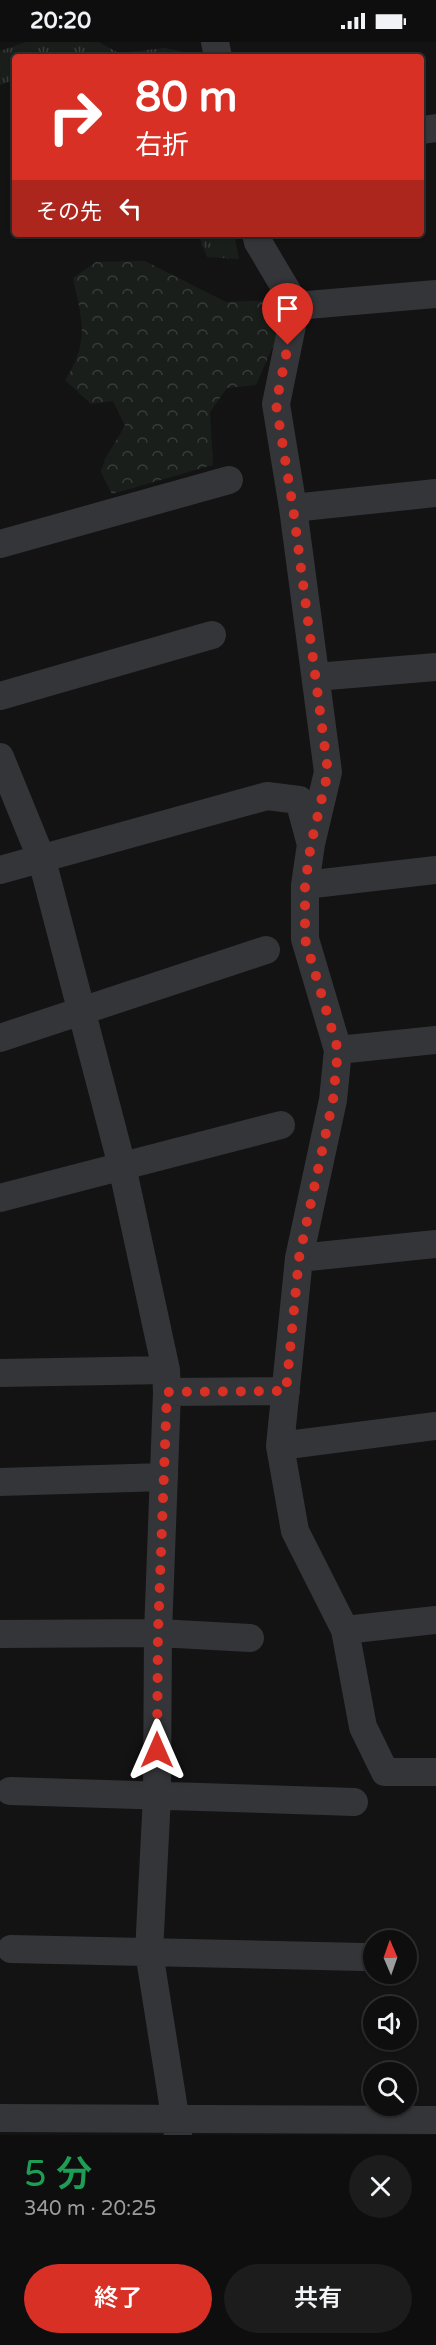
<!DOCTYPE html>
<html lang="ja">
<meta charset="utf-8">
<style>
body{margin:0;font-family:"Varela Round","Noto Sans JP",sans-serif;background:#1c1c1d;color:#f1f3f6;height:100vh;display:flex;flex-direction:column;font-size:22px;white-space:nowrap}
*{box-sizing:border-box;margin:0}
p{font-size:20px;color:#9b9c9e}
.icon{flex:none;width:33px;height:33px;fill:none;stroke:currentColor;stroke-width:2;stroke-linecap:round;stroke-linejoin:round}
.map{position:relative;height:2093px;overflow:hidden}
.details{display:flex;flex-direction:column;background:#0e0e0f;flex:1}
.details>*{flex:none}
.top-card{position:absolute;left:12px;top:12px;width:412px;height:183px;border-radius:6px;box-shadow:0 2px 4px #0004,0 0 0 2px #2e2e2f;background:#d93025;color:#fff;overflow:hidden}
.needle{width:39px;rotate:358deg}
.buttons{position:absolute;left:363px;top:1888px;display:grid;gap:12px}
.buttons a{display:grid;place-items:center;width:54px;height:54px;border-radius:50%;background:#0e0e0f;box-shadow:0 2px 4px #0004,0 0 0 2px #2e2e2f;font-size:30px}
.pin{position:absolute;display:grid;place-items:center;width:51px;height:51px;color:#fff;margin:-62px -26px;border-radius:50% 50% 50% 0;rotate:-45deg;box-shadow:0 0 6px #0007}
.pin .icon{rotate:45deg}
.me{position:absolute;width:66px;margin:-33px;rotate:0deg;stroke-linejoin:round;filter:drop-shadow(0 0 4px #0008)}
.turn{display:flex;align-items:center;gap:21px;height:126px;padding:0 24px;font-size:27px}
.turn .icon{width:78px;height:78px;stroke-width:2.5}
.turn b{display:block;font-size:42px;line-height:51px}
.then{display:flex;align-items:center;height:57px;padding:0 24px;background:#0003;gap:12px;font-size:22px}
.round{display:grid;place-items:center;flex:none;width:63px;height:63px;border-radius:32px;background:#1c1c1d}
.head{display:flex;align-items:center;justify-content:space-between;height:102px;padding:0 24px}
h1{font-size:36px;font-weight:600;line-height:45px;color:#1e9e55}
.action{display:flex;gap:12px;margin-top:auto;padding:12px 24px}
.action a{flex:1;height:69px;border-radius:36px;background:#d93025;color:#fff;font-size:24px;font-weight:600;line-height:69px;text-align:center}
.action a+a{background:#1c1c1d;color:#f1f3f6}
.status{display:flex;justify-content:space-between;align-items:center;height:42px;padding:0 30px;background:#0e0e0f;direction:ltr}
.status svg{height:16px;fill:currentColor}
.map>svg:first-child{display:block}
.grass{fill:url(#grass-tufts)}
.forest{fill:url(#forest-crowns)}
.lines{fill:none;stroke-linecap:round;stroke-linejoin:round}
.street{stroke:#343538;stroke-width:28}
.route{stroke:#d93025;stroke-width:10;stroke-dasharray:0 18}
</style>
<div class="status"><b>20:20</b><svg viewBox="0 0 49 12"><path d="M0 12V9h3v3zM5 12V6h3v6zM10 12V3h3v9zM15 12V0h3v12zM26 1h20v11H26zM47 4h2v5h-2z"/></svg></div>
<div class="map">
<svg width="436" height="2093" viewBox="0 0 436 2093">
<defs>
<pattern id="grass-tufts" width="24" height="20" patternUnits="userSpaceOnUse" patternTransform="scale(1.5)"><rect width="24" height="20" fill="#191e1b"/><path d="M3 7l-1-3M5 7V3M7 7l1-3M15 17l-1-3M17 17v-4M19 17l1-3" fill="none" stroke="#373c3a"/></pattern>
<pattern id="forest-crowns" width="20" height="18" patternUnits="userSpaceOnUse" patternTransform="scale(1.5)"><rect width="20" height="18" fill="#191e1b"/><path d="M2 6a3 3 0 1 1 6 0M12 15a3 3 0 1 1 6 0" fill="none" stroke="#373c3a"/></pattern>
</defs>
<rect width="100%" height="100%" fill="#131314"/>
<path class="grass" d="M26 0H98L119 11 165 6 197 13V15H15V38L0 43V9Z
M198 192H234L239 217 207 215Z"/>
<path class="forest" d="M145 219 226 260 278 258 283 281 256 343 227 346 210 370 213 423 112 452 101 430 105 417 125 384 113 359 91 362 65 338C90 299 82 278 73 236L96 220Z"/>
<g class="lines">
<path class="street" d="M215 0 218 15
M422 88 436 86
M256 192 258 200 296 264 276 362 293 466 328 730 311 802 305 843V897L338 1008 333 1058 299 1216 280 1404 295 1489 345 1588 363 1685 385 1730H436
M296 264 436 252
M293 466 436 451
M0 502 229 438
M316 635 436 625
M0 654 212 593
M0 715 42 818 122 1124 166 1328 167 1350 158 1591 157 1754 149 1910 178 2093
M0 828 267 754 299 758 310 799
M305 843 436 828
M0 996 266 908
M338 1008 436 998
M0 1156 281 1083
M299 1216 436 1202
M0 1331 166 1328
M167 1350 286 1349
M280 1404 436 1384
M0 1440 164 1435
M345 1588 436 1578
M0 1592 158 1591 250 1596
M10 1749 354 1760
M11 1907 363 1915
M0 2076 436 2078"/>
</g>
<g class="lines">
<path class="route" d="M157 1708 158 1591 167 1350 286 1349 299 1216 333 1058 338 1008 305 897V843L311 802 328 730 293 466 276 362 288 303"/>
</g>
</svg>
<div class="buttons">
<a><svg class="needle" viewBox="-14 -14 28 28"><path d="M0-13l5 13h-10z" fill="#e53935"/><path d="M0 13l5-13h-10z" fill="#9b9c9e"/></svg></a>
<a><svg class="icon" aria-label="sound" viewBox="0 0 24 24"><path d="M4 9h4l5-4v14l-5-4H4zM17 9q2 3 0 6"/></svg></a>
<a><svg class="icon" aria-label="search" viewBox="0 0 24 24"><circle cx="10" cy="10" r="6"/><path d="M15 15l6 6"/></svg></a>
</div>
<div class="pin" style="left:288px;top:303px;background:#d93025"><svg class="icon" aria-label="arrive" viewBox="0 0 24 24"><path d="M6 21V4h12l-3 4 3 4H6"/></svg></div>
<svg class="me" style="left:157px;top:1708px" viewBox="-20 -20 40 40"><path d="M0-17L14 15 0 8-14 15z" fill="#d93025" stroke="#fff" stroke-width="4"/></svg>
<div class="top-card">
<div class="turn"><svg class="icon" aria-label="right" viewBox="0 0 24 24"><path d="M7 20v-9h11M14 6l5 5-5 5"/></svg><div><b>80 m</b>右折</div></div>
<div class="then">その先<svg class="icon" aria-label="left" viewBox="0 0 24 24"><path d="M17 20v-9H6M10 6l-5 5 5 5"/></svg></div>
</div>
</div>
<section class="details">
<div class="head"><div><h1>5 分</h1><p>340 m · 20:25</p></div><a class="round"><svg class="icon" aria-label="close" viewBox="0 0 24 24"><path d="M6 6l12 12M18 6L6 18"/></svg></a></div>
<div class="action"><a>終了</a><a>共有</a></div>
</section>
